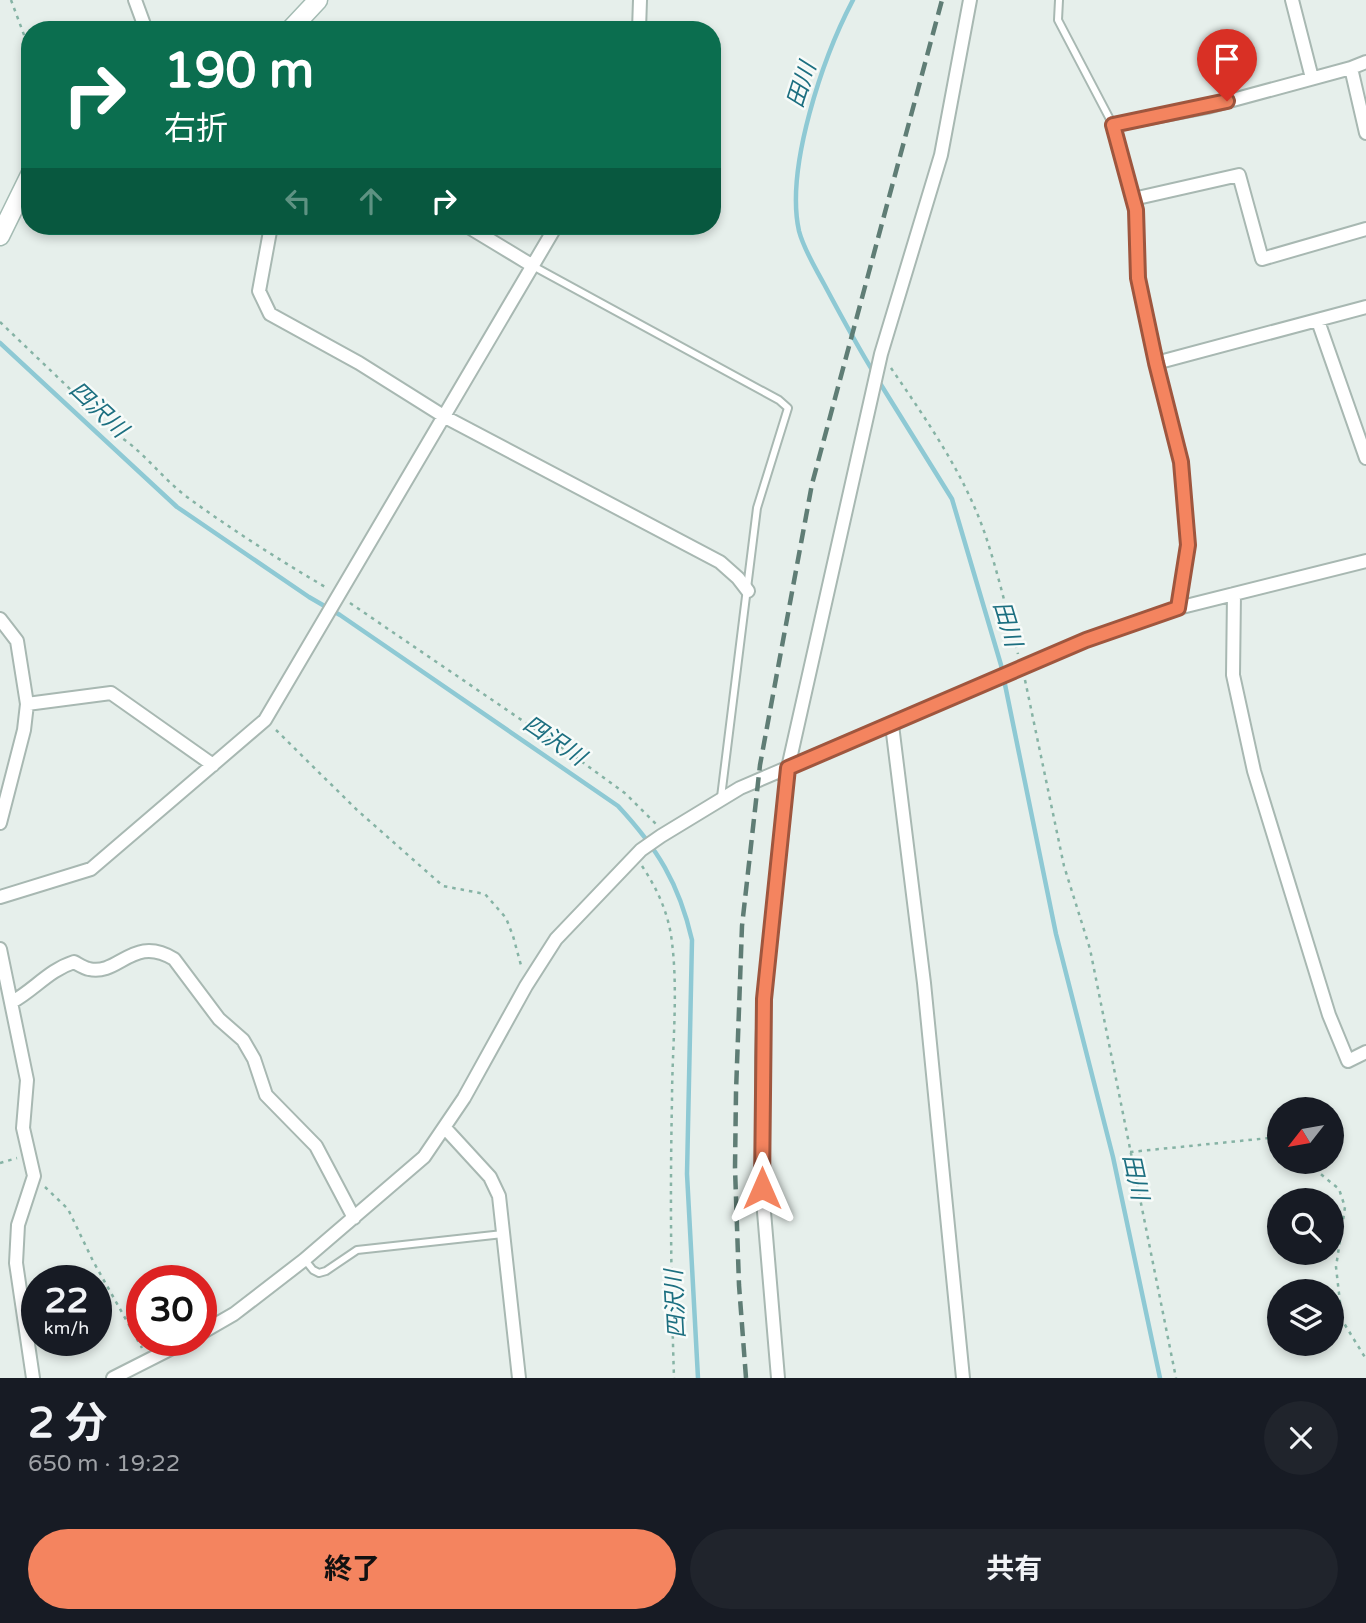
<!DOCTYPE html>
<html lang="ja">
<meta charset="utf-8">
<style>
body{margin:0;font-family:"Varela Round","Noto Sans JP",sans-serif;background:#20242c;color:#f1f3f6;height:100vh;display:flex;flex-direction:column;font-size:26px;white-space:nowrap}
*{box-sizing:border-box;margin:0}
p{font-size:23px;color:#9ea1a6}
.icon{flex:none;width:38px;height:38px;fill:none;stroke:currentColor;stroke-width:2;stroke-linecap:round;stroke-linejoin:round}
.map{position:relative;height:1378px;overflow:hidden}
.details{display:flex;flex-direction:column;background:#171b24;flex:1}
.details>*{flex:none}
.hud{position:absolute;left:21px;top:21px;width:700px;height:214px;border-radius:28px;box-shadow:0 4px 10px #0003;background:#0b6e4f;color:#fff;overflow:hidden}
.needle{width:46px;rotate:239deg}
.fabs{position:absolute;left:1267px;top:1097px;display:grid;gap:14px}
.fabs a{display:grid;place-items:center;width:77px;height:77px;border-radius:50%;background:#171b24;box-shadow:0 4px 10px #0003;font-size:35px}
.speed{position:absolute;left:21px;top:1265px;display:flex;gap:14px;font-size:35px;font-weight:700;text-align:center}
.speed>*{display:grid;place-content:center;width:91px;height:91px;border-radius:50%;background:#171b24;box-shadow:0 4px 10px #0003;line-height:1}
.speed small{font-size:18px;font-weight:400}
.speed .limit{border:10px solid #d22;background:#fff;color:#111}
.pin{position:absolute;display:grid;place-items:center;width:60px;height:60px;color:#fff;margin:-72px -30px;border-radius:50% 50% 50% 0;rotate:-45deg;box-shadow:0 0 7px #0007}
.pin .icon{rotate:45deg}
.me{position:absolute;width:77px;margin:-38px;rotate:0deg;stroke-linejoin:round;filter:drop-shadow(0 0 5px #0008)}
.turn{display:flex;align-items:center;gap:24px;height:147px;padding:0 28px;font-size:32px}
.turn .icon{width:91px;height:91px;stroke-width:2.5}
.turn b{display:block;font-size:49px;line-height:60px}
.lanes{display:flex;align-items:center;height:66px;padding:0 28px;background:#0003;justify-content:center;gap:35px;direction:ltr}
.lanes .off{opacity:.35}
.round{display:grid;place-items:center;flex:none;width:74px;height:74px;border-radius:37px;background:#20242c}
.summary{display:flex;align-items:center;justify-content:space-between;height:119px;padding:0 28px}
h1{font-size:42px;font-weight:700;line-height:52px}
.action{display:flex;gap:14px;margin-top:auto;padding:14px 28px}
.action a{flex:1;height:80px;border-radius:42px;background:#f4845f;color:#111;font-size:28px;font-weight:700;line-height:80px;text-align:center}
.action a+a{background:#20242c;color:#f1f3f6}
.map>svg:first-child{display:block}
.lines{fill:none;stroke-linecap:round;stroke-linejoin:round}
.stream{stroke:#8ec9d4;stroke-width:4.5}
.lane-casing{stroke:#a8b8b2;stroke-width:10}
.street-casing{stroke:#a8b8b2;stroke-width:16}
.secondary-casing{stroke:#a4bbb3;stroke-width:21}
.path{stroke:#86b3a5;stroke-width:2.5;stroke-dasharray:3.5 5;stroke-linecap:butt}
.lane{stroke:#fff;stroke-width:6}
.street{stroke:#fff;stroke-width:12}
.secondary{stroke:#fff;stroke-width:18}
.rail{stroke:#5f7d75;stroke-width:4.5;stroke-dasharray:14 7;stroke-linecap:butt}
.route-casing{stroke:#9f563e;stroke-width:18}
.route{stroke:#f4845f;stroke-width:12}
.labels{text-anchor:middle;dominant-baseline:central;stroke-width:5;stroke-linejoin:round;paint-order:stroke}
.water-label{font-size:23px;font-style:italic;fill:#1c6f80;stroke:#f7fbf9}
</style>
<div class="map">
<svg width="1366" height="1378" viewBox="0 0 1366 1378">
<rect width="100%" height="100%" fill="#e6efeb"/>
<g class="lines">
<path class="stream" d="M853 0C823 57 785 168 799 231 804 250 815 267 824 284 840 314 856 344 874 373
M0 343 177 507 309 597 340 615 618 806C657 848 679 883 692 940L687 1174 698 1378
M878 380 952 499 1001 665 1056 934 1113 1157 1160 1378"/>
<defs>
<path id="lane" d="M1059 0 1058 20 1113 125
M533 266 779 400 788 408 757 508 721 797
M305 1260 313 1270 319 1273 326 1271 357 1250 503 1234"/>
<path id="street" d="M135 0 146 30
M1292 0 1312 78
M302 17 309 30
M639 30 640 0
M1351 68 1366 62
M1133 199 1239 175 1262 259 1366 229
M271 226 259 291 270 314 359 363 445 417 720 562 738 578 748 591
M467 226 533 266
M1318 321 1366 458
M1156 363 1366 307
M1234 594 1233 675 1254 771 1329 1015 1348 1061 1366 1052
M1178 608 1188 545 1181 462 1156 363 1138 278 1136 210 1113 125 1207 107 1351 68 1366 133
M0 619 17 641 27 704 24 730 0 823
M27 704 111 693 213 765
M892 725 924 983 963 1378
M0 897 91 869 265 720 556 226
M0 949 27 1080 23 1128 34 1176 18 1225 16 1263 33 1378
M12 1002C34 990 49 970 74 962 78 964 84 968 89 969 119 976 133 934 174 959L219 1019 243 1040 254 1059 266 1095 316 1146 354 1218
M445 1128 490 1177 499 1196 519 1378
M201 1333 234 1314 304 1260 424 1157 464 1098 526 986 556 939 641 850 661 836 740 788 1086 640 1178 608 1366 561
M113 1378 188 1340
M778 1378 762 1188V1058L764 999 788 768 881 354 941 155 970 0"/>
<path id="secondary" d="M290 30 318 0
M0 236 30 175"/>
</defs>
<use href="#lane" class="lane-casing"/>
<use href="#street" class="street-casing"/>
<use href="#secondary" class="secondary-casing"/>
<path class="path" d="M11 0 30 51
M0 322 119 436C145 453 162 478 187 497 231 529 279 560 327 588
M891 368C928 422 967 478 987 540 999 577 1008 616 1018 654
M350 603 570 753 626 794 656 824
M1025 680 1064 866 1090 949 1176 1378
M276 730 357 810 443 886 485 894 506 918 513 936 522 969
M642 866C656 887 667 910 671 935 679 989 672 1046 672 1100 670 1193 671 1285 674 1378
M1130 1152 1279 1137
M1310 1162 1312 1167 1339 1189 1345 1207 1336 1267 1342 1320 1366 1359
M0 1163 17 1158
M45 1187 68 1209 93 1261 142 1348"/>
<use href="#lane" class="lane"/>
<use href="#street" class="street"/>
<use href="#secondary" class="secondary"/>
<path class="rail" d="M746 1378 739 1285 735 1168 736 1092 742 926 760 765 812 484 942 0"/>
</g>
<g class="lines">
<defs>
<path id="route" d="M762 1188 764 999 788 768 1086 640 1178 608 1188 545 1181 462 1156 363 1138 278 1136 210 1113 125 1227 101"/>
</defs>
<use href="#route" class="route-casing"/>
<use href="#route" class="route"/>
</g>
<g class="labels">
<g class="water-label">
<text transform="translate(802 85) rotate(-72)">田川</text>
<text transform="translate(98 410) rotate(43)">四沢川</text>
<text transform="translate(1007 624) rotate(73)">田川</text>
<text transform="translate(554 741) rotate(34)">四沢川</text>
<text transform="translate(1135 1177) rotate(78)">田川</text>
<text transform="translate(676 1304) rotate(-93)">四沢川</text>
</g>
</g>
</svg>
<div class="fabs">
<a><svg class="needle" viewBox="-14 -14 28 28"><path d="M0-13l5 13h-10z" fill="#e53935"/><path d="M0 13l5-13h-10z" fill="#9ea1a6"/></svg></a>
<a><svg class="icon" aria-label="search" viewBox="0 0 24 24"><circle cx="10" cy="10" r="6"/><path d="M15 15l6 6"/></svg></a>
<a><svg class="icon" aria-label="layers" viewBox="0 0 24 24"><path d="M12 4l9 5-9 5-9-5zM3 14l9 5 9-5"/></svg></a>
</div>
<div class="speed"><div>22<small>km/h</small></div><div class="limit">30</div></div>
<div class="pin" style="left:1227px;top:101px;background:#d93025"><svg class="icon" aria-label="arrive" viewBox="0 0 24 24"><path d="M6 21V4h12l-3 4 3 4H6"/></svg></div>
<svg class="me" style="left:762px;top:1188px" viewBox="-20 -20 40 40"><path d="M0-17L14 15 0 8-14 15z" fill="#f4845f" stroke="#fff" stroke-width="4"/></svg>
<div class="hud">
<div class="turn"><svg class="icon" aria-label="right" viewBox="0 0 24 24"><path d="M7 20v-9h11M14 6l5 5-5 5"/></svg><div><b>190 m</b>右折</div></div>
<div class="lanes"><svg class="icon off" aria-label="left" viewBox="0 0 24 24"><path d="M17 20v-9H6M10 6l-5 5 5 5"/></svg><svg class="icon off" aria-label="ahead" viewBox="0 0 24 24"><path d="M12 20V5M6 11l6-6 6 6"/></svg><svg class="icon" aria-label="right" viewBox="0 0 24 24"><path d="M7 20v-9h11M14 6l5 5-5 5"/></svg></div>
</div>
</div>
<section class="details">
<div class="summary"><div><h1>2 分</h1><p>650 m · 19:22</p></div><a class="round"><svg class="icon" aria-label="close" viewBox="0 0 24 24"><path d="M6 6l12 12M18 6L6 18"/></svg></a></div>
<div class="action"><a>終了</a><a>共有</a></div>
</section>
